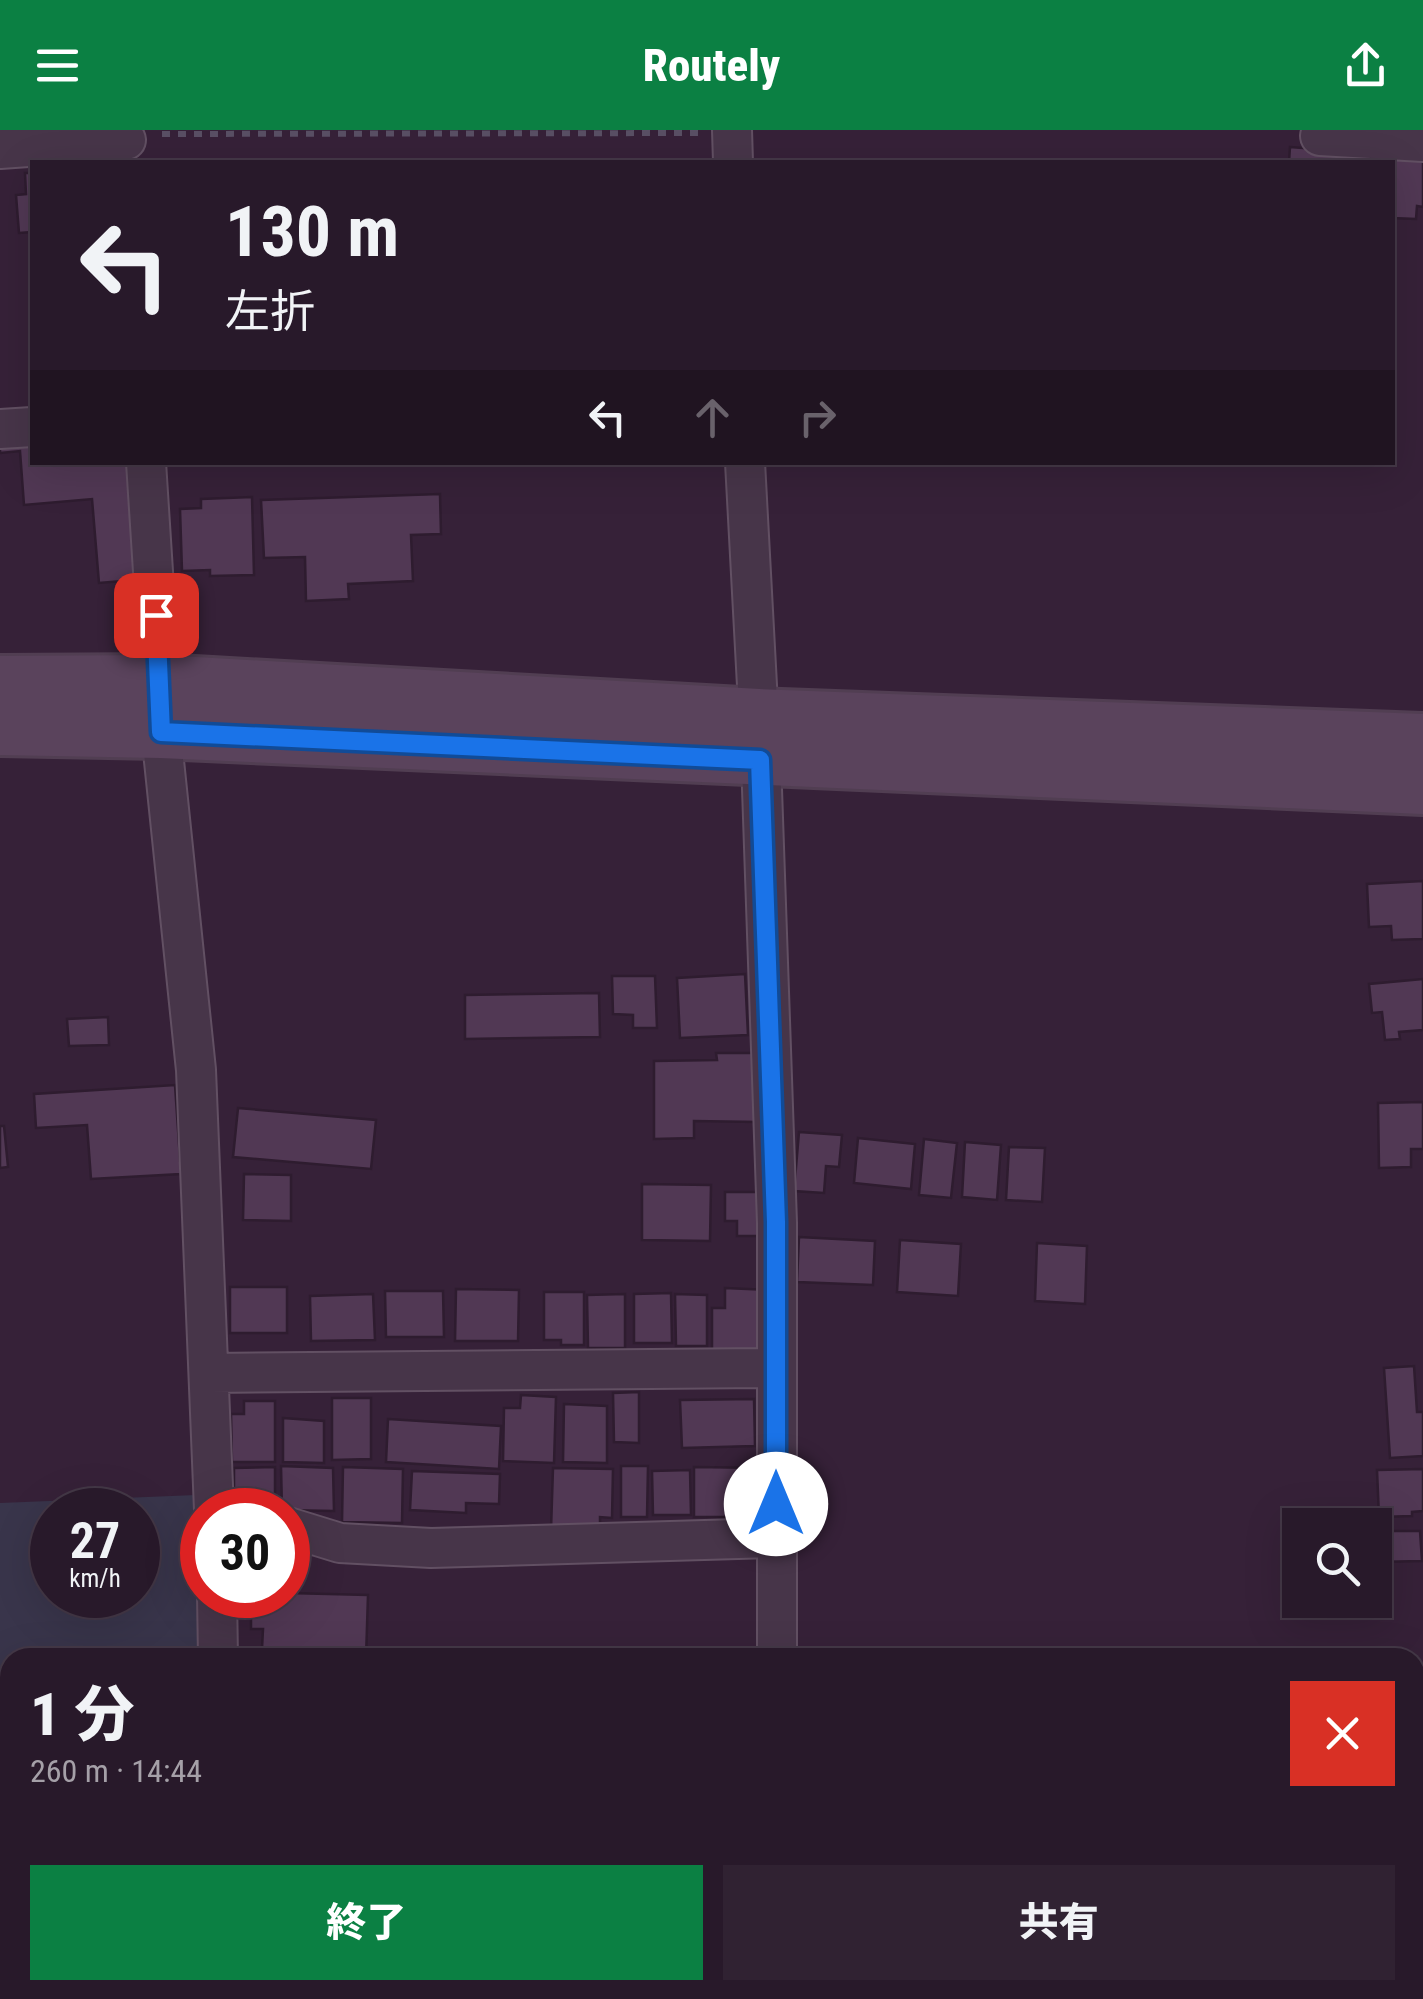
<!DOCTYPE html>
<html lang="ja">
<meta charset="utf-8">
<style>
body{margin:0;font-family:"Roboto Condensed","Noto Sans JP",sans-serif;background:#302232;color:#f1f3f6;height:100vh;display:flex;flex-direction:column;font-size:38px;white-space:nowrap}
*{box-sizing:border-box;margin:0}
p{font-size:32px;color:#a5a0a8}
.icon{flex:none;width:55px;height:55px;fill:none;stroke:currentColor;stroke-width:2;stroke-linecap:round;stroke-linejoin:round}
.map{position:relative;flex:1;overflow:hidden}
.drawer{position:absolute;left:0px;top:1518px;width:1425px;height:352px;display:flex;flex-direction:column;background:#28192a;border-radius:30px 30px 0 0;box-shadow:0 10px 40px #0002,0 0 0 2px #443847}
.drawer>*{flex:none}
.hud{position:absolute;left:30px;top:30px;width:1365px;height:305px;border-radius:0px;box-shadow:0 10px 40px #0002,0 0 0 2px #443847;background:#28192a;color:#f1f3f6;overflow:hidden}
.fabs{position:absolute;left:1282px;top:1378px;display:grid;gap:20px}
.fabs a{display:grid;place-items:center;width:110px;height:110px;border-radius:0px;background:#28192a;box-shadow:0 10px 40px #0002,0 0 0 2px #443847;font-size:50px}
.speed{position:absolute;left:30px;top:1358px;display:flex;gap:20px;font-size:50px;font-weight:700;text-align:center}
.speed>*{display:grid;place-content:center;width:130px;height:130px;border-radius:50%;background:#28192a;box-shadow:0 10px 40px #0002,0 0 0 2px #443847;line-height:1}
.speed small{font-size:25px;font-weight:400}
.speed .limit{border:15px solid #d22;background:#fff;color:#111}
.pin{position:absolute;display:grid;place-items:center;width:85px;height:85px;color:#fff;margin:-42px;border-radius:20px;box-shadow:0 5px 15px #0006}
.me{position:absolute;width:110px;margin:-55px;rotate:0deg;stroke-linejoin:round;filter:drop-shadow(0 0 8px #0008)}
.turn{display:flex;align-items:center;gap:35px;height:210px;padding:0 30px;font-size:45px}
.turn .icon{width:130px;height:130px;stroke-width:2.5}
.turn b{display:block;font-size:70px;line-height:85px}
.lanes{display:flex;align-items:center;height:95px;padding:0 30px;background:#0003;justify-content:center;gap:50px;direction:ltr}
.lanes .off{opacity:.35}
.round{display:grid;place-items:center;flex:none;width:105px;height:105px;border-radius:0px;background:#302232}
.summary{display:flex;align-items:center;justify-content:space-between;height:170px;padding:0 30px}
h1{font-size:60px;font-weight:800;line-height:75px}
.primary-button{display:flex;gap:20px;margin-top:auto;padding:20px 30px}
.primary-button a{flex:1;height:115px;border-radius:0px;background:#0b8043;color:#fff;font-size:40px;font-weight:800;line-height:115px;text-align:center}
.primary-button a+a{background:#302232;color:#f1f3f6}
header{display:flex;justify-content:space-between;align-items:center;height:130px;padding:0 30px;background:#0b8043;color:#fff;font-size:45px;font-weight:800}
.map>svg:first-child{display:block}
.green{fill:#39354b;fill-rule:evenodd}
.building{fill:#513854;stroke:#2e1c2f;stroke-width:2.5}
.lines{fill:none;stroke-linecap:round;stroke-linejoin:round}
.street-casing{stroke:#625063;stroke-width:42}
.secondary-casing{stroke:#513e52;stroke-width:58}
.path{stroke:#594f64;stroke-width:6;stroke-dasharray:8 8;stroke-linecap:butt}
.street{stroke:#473549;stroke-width:38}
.secondary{stroke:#5a435c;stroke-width:52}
.route-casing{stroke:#114b97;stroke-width:25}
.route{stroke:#1a73e8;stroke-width:18}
</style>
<header><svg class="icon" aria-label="menu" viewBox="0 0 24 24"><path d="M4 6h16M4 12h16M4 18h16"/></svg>Routely<svg class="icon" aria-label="share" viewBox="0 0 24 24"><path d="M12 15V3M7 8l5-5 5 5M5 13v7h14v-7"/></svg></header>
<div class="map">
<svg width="1423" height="1869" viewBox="0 0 1423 1869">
<rect width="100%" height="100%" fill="#362138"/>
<path class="green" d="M196 1365 203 1527 10 1528V1588H0V1373ZM52 1380H138V1465H52Z"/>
<path class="building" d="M1290 17 1354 22V32H1289Z
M1384 20 1423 22V77L1417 76 1416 89 1392 88V32H1383Z
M25 43H32V102L19 103 16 65 26 64Z
M32 306V332H138L146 449 99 453 92 369 24 375 20 321 0 323V308Z
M440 364 441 404 411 405 413 451 348 454 349 469 306 471 305 427 264 428 261 370Z
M252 367 254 445 210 446V440L182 441 180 379 201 378V369Z
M1423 751V809L1392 810 1391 796 1369 797 1367 754Z
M745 844 748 905 680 908 677 848Z
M612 846H655L657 898H633V885L613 884Z
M1423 849V900L1399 902 1400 909 1385 910 1382 882 1372 883 1369 854Z
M599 863 600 907 465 909V865Z
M108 887 109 915 69 916 67 889Z
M716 923H759V992L694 991V1008L654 1009V931L717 930Z
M175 955 181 1044 91 1049 87 995 36 998 34 964Z
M1423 972V1019H1411V1037L1379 1038 1378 973Z
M238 978 376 990 371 1039 233 1027Z
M0 996H4L8 1037 0 1038Z
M799 1002 842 1005 839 1037 826 1036 824 1063 794 1061Z
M858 1008 915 1014 911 1059 854 1053Z
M924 1009 957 1013 951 1068 919 1065Z
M965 1012 1001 1015 997 1070 962 1067Z
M1009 1017 1045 1018 1042 1072 1006 1070Z
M244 1044 291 1045V1091L243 1090Z
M642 1054 711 1055 710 1111 642 1110Z
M725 1062H764L763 1106H737V1091H725Z
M799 1107 875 1111 873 1155 797 1152Z
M900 1110 961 1114 958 1166 897 1162Z
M1037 1113 1087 1116 1085 1174 1035 1171Z
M230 1157H287V1203H230Z
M725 1158 769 1160 770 1222 712 1224V1178H725Z
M456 1159 519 1160 518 1211H455Z
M385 1161H443L444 1207H386Z
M544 1162H584V1215H561V1210H544Z
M671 1163 672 1213H634V1164Z
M373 1164 375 1210 311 1211 310 1166Z
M625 1164V1218H588L587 1165Z
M675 1164 707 1165V1216H676Z
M1414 1236 1417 1282H1423V1326L1390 1328 1384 1238Z
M639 1262V1313L614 1312 613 1263Z
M521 1265 556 1267 554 1333 503 1331 504 1278H520Z
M332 1268H371V1329L332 1330Z
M754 1269 755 1316 682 1318 680 1270Z
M244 1271H275V1332H232L231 1284H244Z
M564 1274 607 1276V1333L563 1332Z
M283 1288 324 1291V1333L283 1332Z
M388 1289 501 1296 499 1339 386 1332Z
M281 1336 333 1338 334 1381 282 1380Z
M621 1336H648L647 1387H621Z
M275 1337V1370H234V1338Z
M343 1337 403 1339 402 1393 342 1392Z
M694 1337 767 1338V1387H694Z
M553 1338 613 1339 612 1388 600 1387V1396L551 1400Z
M1423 1339V1381L1412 1382V1386L1379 1387 1377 1340Z
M690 1340 691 1385H653L652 1341Z
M412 1341 500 1344 499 1374 466 1373V1383L410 1380Z
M1375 1401H1420L1422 1431 1375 1432Z
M288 1463 368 1465 366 1528H322V1521L262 1519 263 1499H251V1465H288Z
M85 1860H162V1862L86 1868Z
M177 1860H214L215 1869H178Z
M404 1860H442V1864L404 1865Z
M515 1860H592V1863Z
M676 1863 792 1864V1869H676Z"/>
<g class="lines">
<defs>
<path id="street" d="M732 0 733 32
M1320 6 1423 12
M0 19 126 10
M0 299 32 297
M146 332 160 551 161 602 196 940 214 1380
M745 332 761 630 777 1093V1528
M210 1243 777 1238
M288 1397 340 1413 431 1418 776 1408
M217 1465 218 1528
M227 1860V1869
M831 1860 833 1869"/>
<path id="secondary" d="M0 552 160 551 758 585 1423 610
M0 599 161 602 1423 658"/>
</defs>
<use href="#street" class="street-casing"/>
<use href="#secondary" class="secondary-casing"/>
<path class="path" d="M162 4 699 3"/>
<use href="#street" class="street"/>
<use href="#secondary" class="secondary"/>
</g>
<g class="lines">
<defs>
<path id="route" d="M156 485 161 602 760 630 776 1092V1374"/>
</defs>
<use href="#route" class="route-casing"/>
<use href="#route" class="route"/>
</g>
</svg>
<div class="fabs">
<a><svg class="icon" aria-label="search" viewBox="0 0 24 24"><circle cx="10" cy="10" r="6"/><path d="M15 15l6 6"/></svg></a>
</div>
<div class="speed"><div>27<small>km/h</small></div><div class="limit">30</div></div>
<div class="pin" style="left:156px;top:485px;background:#d93025"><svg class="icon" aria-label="arrive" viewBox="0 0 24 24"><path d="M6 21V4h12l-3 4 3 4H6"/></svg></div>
<svg class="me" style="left:776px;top:1374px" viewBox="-20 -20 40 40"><circle r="19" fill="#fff"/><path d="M0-13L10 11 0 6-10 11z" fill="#1a73e8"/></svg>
<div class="hud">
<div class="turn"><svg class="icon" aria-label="left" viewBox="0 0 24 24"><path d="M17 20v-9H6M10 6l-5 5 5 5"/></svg><div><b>130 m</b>左折</div></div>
<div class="lanes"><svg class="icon" aria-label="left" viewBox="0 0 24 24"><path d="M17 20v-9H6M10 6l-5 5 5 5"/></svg><svg class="icon off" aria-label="ahead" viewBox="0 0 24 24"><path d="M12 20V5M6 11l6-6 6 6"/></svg><svg class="icon off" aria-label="right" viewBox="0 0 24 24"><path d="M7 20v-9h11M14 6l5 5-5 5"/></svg></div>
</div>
<section class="drawer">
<div class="summary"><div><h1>1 分</h1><p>260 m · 14:44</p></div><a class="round" style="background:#d93025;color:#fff"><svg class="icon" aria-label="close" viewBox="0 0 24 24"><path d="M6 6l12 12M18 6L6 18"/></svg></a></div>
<div class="primary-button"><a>終了</a><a>共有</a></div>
</section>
</div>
